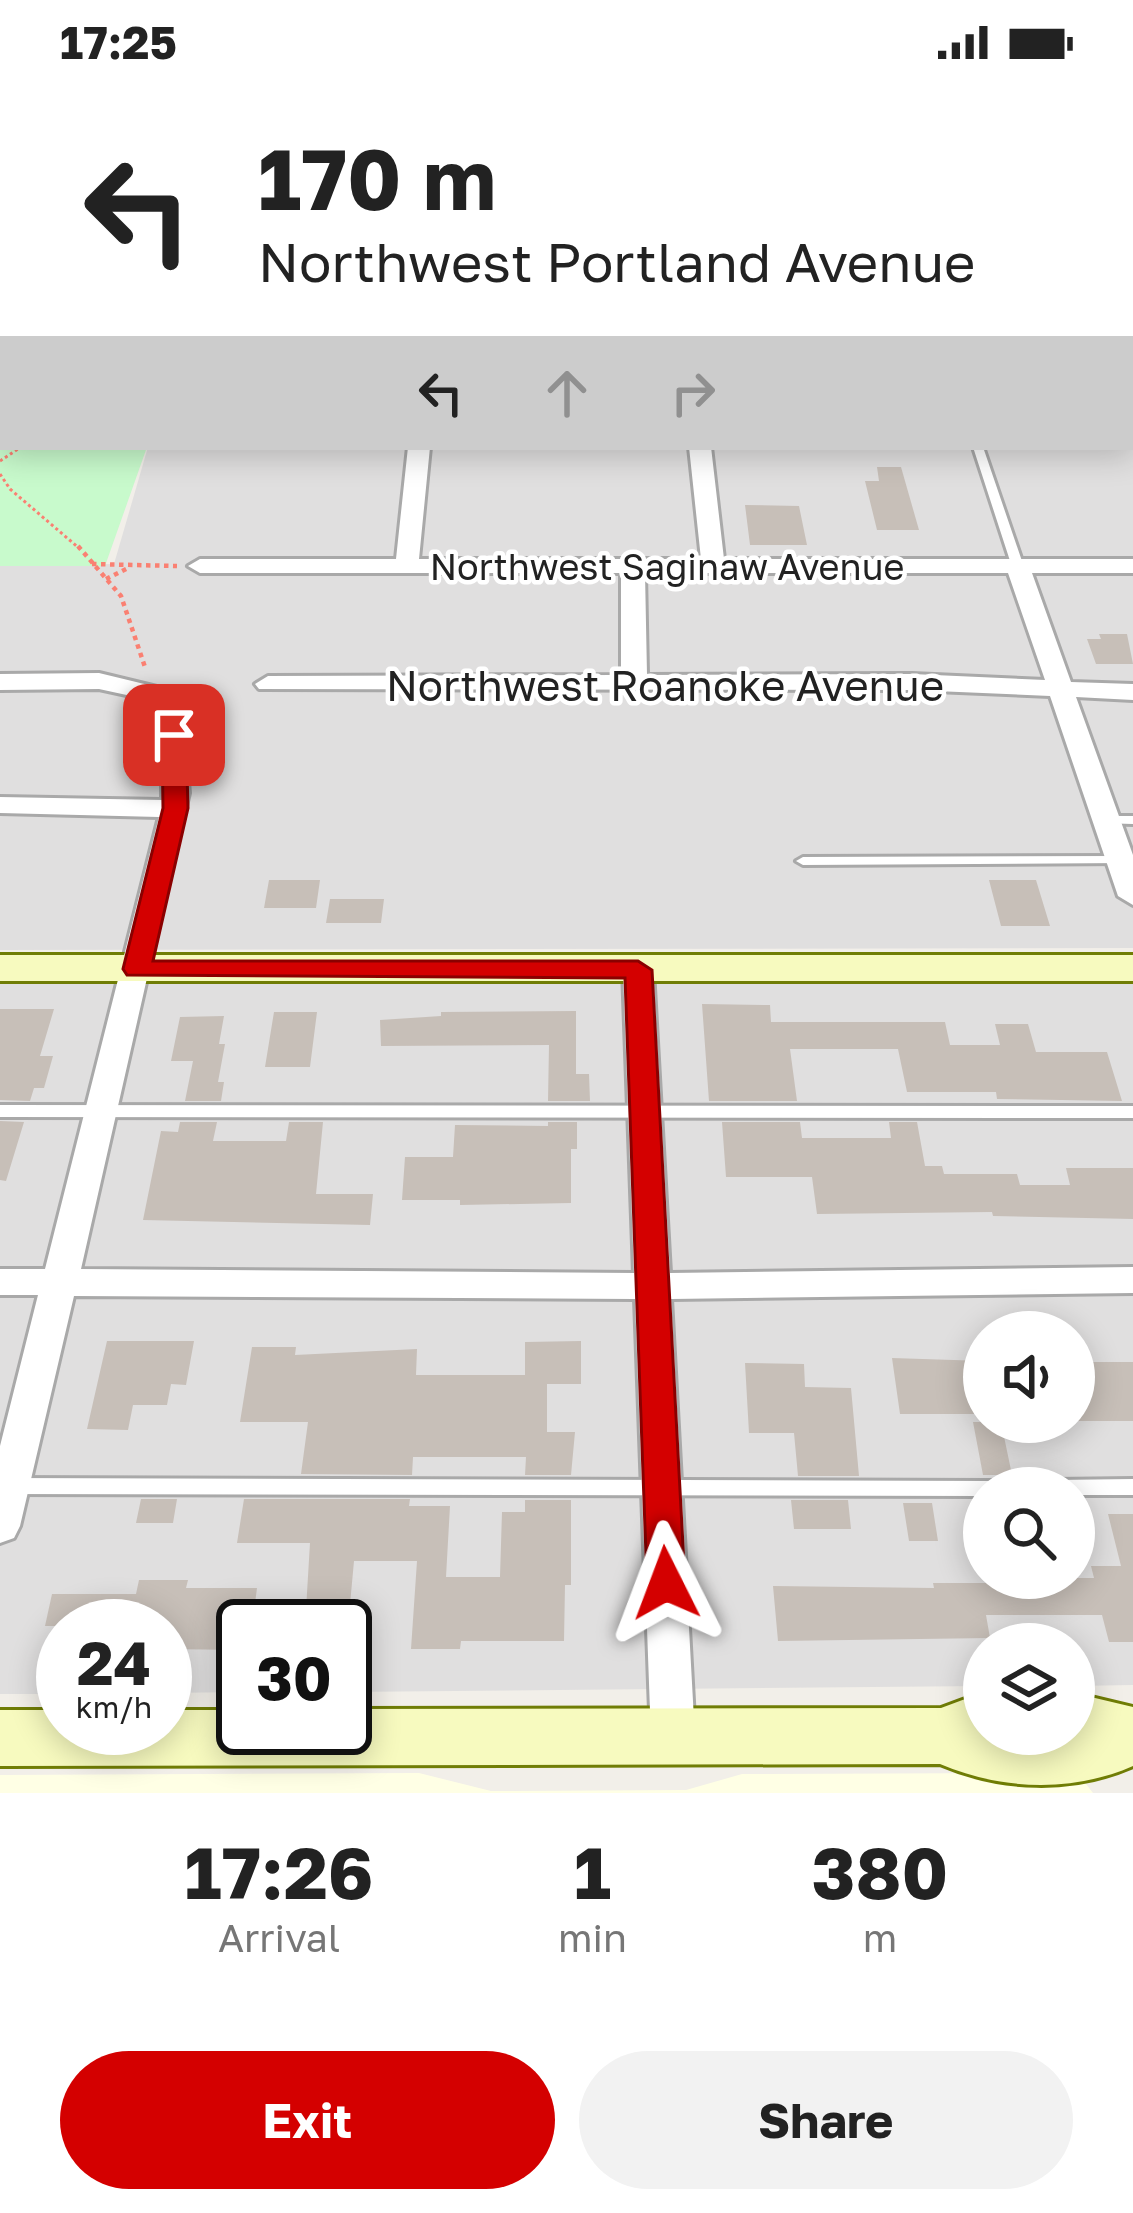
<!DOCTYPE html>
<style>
body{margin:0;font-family:"Golos Text",sans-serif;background:#f2f2f2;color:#222;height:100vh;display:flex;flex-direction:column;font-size:45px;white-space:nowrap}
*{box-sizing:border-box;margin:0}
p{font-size:39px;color:#767676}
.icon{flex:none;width:66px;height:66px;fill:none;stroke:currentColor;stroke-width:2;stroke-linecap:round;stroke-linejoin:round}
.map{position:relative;height:1709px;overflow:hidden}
.panel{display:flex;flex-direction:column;background:#fff;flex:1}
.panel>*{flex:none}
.banner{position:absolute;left:0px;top:0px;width:1134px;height:366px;box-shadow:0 6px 30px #0003;background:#fff;color:#222;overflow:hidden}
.controls{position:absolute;left:963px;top:1227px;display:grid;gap:24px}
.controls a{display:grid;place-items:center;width:132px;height:132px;border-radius:50%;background:#fff;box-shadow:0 6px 30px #0003;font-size:60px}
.speed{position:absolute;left:36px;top:1515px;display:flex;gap:24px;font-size:60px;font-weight:700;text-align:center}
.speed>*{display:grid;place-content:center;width:156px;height:156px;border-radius:50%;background:#fff;box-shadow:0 6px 30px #0003;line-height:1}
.speed small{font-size:30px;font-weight:400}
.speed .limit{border:6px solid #111;border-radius:18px;background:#fff;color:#111}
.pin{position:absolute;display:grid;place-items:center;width:102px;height:102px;color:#fff;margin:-51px;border-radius:24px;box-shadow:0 6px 18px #0006}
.me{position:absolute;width:132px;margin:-66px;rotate:357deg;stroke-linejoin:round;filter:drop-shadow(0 0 9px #0008)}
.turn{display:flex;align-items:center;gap:42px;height:252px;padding:0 60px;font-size:54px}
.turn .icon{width:156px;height:156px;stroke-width:2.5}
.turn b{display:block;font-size:84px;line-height:102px}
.lanes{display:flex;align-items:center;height:114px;padding:0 60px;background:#0003;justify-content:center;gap:60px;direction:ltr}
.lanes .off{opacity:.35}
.eta{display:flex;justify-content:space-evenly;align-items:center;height:204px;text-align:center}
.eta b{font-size:72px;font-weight:700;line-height:84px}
.primary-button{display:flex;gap:24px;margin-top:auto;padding:24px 60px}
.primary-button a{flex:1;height:138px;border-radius:72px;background:#d40000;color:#fff;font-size:48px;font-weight:700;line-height:138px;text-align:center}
.primary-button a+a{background:#f2f2f2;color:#222}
.status{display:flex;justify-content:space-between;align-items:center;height:84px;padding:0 60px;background:#fff;direction:ltr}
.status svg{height:33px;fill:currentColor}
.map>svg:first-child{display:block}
.residential{fill:#e0dfdf;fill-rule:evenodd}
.education{fill:#ffffe5}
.park{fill:#c8facc}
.building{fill:#c7bfb8}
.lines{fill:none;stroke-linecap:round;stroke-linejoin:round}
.lane-casing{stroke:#a9a9a9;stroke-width:6}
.street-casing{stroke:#a9a9a9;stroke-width:6}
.secondary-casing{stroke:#707d05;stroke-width:6}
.path-far1{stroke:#fa8072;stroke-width:3;stroke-dasharray:3 3;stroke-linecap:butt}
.path{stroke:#fa8072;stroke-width:4.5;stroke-dasharray:4.5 4.5;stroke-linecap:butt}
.lane{fill:#fff;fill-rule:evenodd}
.street{fill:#fff;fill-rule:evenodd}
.secondary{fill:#f7fabf;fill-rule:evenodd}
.route{fill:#d40000;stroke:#8a0000;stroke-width:3}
.labels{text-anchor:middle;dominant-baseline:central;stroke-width:9;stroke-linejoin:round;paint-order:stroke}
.far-street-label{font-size:36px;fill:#222;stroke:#fff}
.street-label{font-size:42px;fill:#222;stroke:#fff}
</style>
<div class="status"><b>17:25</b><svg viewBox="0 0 49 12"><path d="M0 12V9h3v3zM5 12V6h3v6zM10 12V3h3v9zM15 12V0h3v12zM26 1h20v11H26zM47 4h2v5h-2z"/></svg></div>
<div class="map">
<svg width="1133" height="1709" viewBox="0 0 1133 1709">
<rect width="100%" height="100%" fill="#f2efe9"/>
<path class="residential" d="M132 0H1133V864L0 866V482L114 480 148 363H1131V3H129Z
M0 899 1133 900V1601L1074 1602V1560H984V1602L345 1608V1542H243V1608L165 1609V1542H63V1610H0ZM984 1248H1074V1338H984ZM984 1404H1074V1494H984Z"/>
<path class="education" d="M419 1689 491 1707 686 1706 742 1690 1032 1689 1063 1691 1086 1700 1093 1709H0V1691Z"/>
<path class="park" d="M0 341 3 363H147L105 482H0Z"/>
<path class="building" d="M877 383H901L919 446H877L865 397H879Z
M745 421 799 422 807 461H750Z
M1099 550H1127L1133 580H1096L1087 555H1101Z
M269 796H320L316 824H264Z
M989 796H1036L1050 842H1001Z
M330 815H384L381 839H326Z
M702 920 770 921 771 938H945L950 961H1000L995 940H1028L1036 968H1107L1122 1017 997 1015 996 1008H907L898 965H790L797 1017H709Z
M0 925H54L40 972H53L44 1004H34L30 1017 0 1016Z
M576 927V990H589L590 1017H548L549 961 381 962 380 936 441 932V928Z
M274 928H317L310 983H265Z
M224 932 219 960H225L218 998H224L221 1017H185L193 977H171L180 933Z
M0 1037 24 1038 6 1097 0 1096Z
M180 1038H217L213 1057H286L289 1038H323L316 1110H373L370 1141 143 1136 161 1047 178 1048Z
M548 1038H577V1065H571V1119L460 1121V1116H402L405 1073H453L455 1041 548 1042Z
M722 1038H800L802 1054H891L889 1038H917L925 1082H942L944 1090H1017L1020 1101H1070L1066 1084H1133V1135L993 1132 992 1128 817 1130 812 1093H726Z
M107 1257H194L186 1301 171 1300 167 1321H133L128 1346 87 1345Z
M581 1257V1300H547V1348H575L571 1391H525L526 1373H413L412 1391 301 1390 308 1338H240L252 1263H296L295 1271 417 1265 416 1291H525V1258Z
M892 1274 984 1277V1330H900Z
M1089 1278H1133V1337H1074V1284H1090Z
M745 1279 804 1280 805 1303 851 1304 859 1392H798L794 1349H749Z
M973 1338H1001L1012 1391H983Z
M141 1415H177L173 1439H136Z
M244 1415H410L409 1422H450L446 1493H500L502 1428H525V1416H571V1501H565L564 1557H461L460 1565H411L417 1477H354L348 1542H305L310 1459H237Z
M791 1416H848L851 1445H794Z
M903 1419H932L938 1457H909Z
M1108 1430H1133V1558H1109L1102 1531H986L990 1554 778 1557 773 1502 934 1504 933 1499H1015L1014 1494H1094L1091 1482H1121Z
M139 1496H188L186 1504H257L252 1542H243V1566L165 1565V1542H45L52 1510H136Z"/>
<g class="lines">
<defs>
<path id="lane" d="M973 363H983L1024 483 1022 485 1018 486 1012 483Z
M1105 732H1133V740L1100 739 1098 736 1100 733Z
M1120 772 1127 776 1125 779 803 781 796 777 803 773Z
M0 1021 1133 1022V1034L0 1033Z
M0 1394 988 1397 1133 1395V1411H1074V1404H984V1412L0 1410Z"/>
<path id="street" d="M630 0H676L674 3Z
M836 0H850L852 3H838Z
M1112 0H1126L1128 3H1114Z
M1131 27H1133V37H1131Z
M1131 211 1133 212V226L1131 225Z
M1131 244H1133V256H1131Z
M0 321H3V333H0Z
M1131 350H1133V363H1131Z
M408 363H430L419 475H701L689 363H711L724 475H1133V489H1032L1071 598 1133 600V616L1076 613 1133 771V821L1118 812 1050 612 912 606 259 605 255 600 268 592 621 591V489H200L188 482 200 475H396ZM645 489H1008L1045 596 912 590 647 591Z
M99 589 165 605 184 653 189 709 81 1185 634 1189 623 886 638 877 653 886 670 1189 1133 1183V1209L671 1215 695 1654 689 1668 673 1674 657 1668 651 1654 635 1215 74 1212 20 1442 14 1454 0 1459V1362L38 1211H0V1185H45L159 733 0 729V713L162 716C163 681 159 648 145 615L99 605 0 606V590Z"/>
<path id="secondary" d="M0 871H1133V897H0Z
M984 1608V1650H1074V1609L1133 1623V1682C1072 1709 1001 1706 940 1680L0 1682V1626H63V1644H165V1626H243V1644H345V1625L941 1624Z"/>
</defs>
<use href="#lane" class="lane-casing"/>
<use href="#street" class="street-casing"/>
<use href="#secondary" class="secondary-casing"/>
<path class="path-far1" d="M0 377 21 363
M0 390 10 405 80 465"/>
<path class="path" d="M78 462 121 512 146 586
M92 480 177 482
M106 495 130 483"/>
<use href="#lane" class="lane"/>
<use href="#street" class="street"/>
<use href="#secondary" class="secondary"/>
</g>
<path class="route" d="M174 644 186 651 188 724 153 877H638L652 886 685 1499 680 1510 666 1515 653 1510 647 1499 625 894 127 891 123 885 163 724 162 651Z"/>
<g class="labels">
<g class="far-street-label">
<text x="667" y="482">Northwest Saginaw Avenue</text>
</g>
<g class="street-label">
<text x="665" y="601">Northwest Roanoke Avenue</text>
</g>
</g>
</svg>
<div class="controls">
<a><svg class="icon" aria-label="sound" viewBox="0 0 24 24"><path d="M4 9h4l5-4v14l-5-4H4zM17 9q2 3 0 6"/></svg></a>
<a><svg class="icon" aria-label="search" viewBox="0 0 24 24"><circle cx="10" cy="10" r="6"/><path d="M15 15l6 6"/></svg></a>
<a><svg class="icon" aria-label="layers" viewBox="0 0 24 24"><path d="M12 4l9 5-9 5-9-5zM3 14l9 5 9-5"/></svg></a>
</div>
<div class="speed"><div>24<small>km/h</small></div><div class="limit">30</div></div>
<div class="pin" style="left:174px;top:651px;background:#d93025"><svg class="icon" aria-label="arrive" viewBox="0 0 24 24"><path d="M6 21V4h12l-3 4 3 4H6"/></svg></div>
<svg class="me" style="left:666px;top:1499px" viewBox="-20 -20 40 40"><path d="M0-17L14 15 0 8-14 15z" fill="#d40000" stroke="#fff" stroke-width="4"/></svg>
<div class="banner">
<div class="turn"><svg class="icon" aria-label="left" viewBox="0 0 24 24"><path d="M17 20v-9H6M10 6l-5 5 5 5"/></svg><div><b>170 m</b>Northwest Portland Avenue</div></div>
<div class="lanes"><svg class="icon" aria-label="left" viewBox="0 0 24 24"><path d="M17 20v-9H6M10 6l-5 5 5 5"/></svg><svg class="icon off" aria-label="ahead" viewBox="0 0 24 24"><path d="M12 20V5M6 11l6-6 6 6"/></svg><svg class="icon off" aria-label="right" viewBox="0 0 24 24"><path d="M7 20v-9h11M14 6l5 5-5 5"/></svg></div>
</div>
</div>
<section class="panel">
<div class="eta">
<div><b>17:26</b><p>Arrival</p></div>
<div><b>1</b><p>min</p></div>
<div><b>380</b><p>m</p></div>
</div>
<div class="primary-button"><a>Exit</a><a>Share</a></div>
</section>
